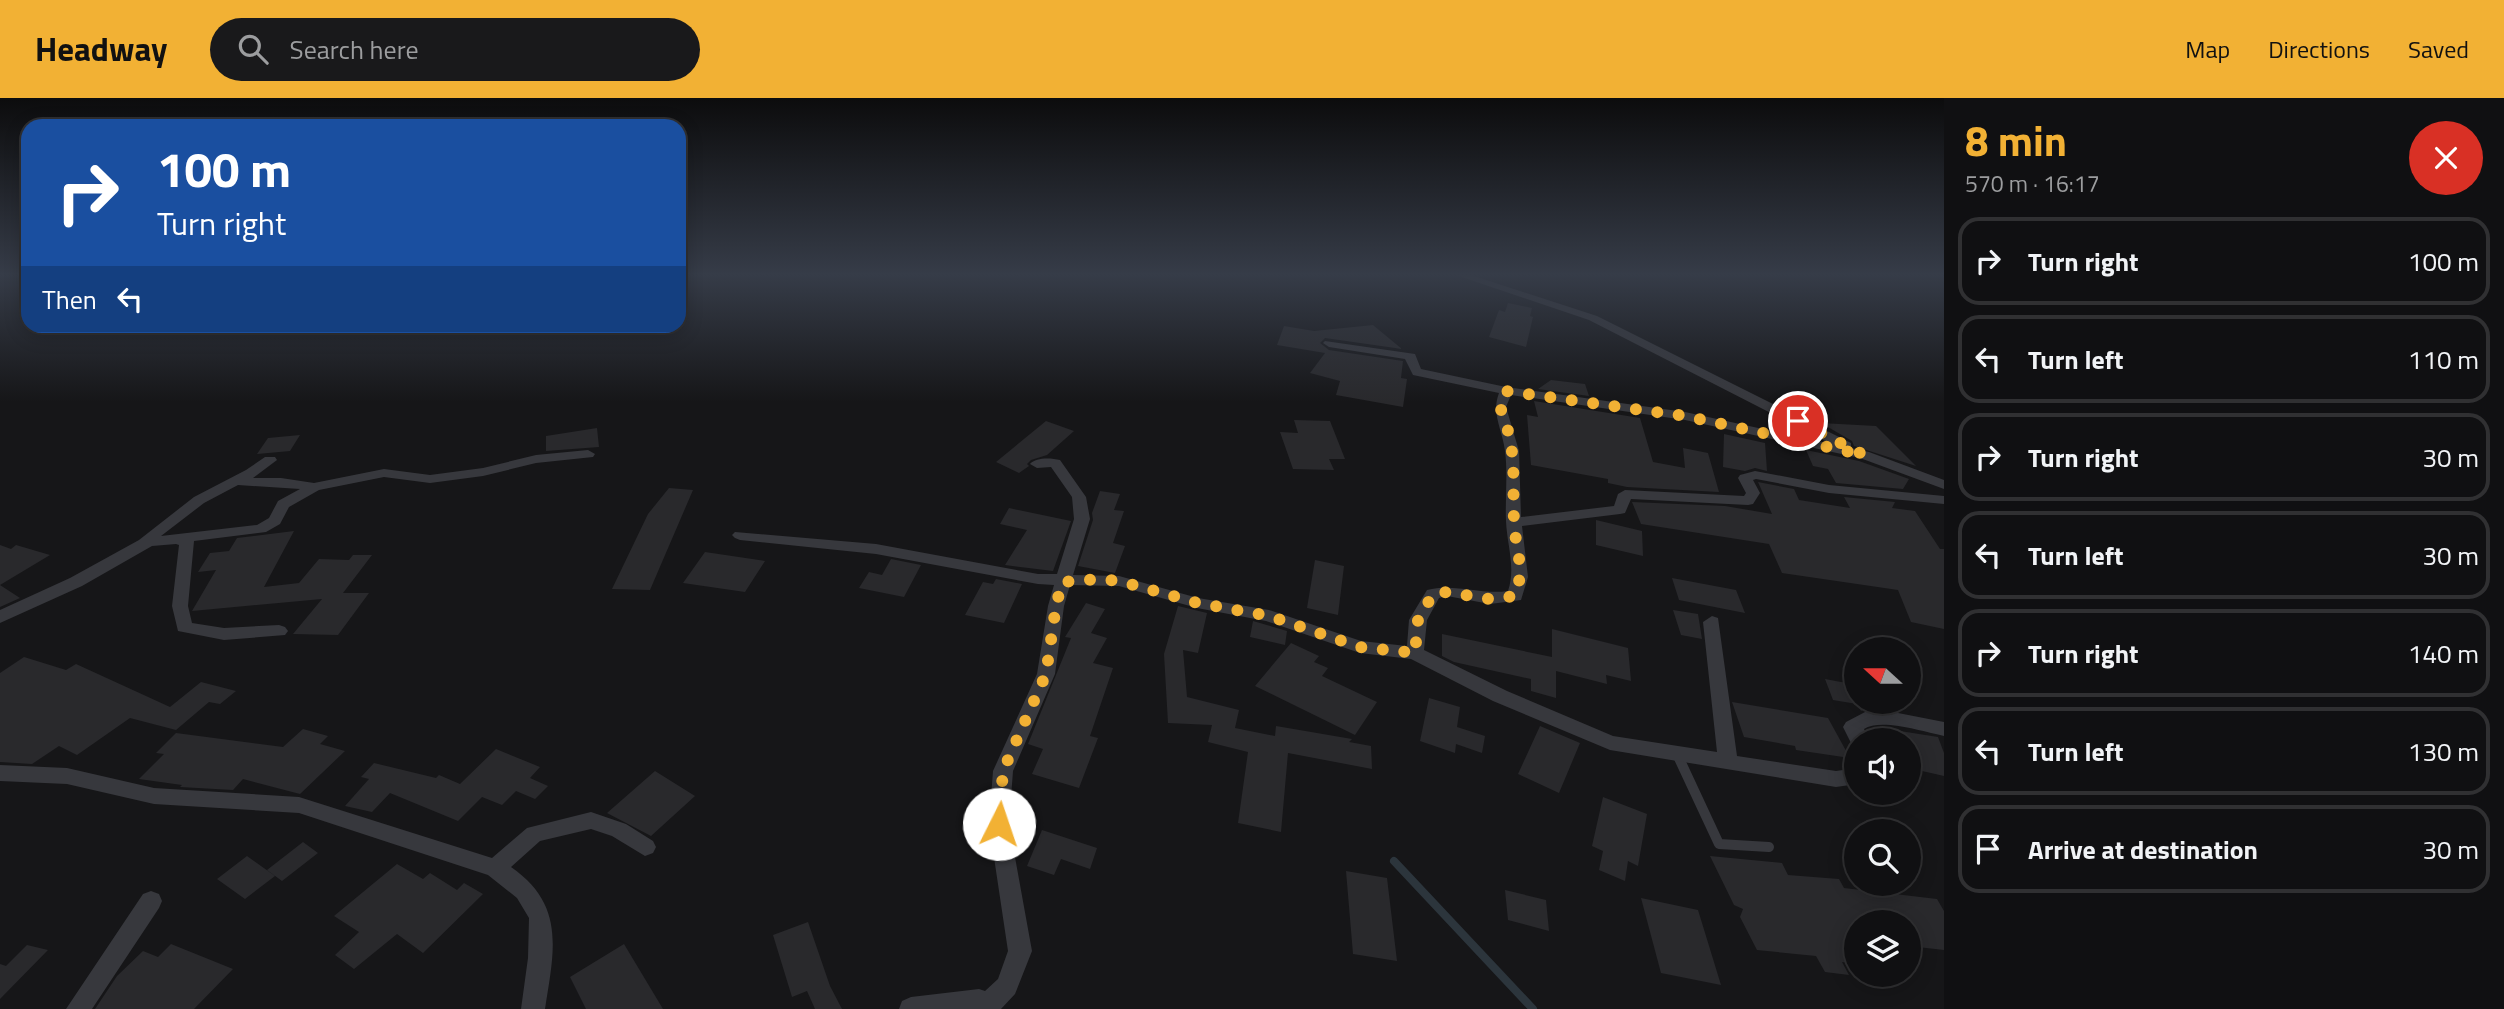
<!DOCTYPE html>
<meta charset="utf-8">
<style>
body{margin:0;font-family:"Titillium Web",sans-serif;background:#19191b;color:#f1f3f6;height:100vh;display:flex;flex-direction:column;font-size:26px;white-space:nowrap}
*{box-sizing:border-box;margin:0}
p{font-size:23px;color:#9c9d9f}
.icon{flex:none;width:38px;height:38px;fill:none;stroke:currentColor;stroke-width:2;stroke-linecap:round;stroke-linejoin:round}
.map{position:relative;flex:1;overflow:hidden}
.drawer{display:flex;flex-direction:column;background:#101012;width:560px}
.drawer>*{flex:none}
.banner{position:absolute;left:21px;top:21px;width:665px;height:214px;border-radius:21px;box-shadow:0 4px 18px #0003,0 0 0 2px #303032;background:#1a4fa0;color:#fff;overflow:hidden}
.needle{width:46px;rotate:291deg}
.fabs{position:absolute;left:1844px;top:539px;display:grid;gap:14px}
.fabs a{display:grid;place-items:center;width:77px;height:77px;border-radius:50%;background:#101012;box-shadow:0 4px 18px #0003,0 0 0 2px #303032;font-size:35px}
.pin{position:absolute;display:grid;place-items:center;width:60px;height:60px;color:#fff;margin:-30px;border:4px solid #fff;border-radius:50%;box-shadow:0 2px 7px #0007}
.me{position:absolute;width:77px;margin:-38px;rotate:4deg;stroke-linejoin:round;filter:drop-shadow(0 0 5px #0008)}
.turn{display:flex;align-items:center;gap:24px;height:147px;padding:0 21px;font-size:32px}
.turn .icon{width:91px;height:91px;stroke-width:2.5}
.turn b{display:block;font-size:49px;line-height:60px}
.then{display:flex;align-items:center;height:66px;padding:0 21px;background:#0003;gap:14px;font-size:26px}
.round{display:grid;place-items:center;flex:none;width:74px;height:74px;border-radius:37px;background:#19191b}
.head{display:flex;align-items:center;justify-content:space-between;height:119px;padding:0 21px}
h1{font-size:42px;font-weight:700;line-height:52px;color:#f2b134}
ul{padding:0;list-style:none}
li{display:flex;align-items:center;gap:21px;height:88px;margin:0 14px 10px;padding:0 7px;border:4px solid #303032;border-radius:21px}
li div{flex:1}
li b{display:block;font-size:26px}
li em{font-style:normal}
header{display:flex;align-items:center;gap:42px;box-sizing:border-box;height:98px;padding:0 35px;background:#f2b134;color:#111}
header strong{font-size:33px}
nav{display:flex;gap:38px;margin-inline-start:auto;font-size:24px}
.search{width:490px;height:63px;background:#19191b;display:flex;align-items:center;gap:18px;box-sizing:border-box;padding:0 24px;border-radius:38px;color:#9c9d9f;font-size:26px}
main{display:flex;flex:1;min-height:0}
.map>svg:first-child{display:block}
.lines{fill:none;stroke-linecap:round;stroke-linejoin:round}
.stream{stroke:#2c353c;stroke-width:8}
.building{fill:#29292c}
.lane{stroke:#37383d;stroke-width:10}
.street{fill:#37383d;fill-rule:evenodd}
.route{stroke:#f2b134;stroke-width:12;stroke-dasharray:0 21.6}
</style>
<header>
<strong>Headway</strong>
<div class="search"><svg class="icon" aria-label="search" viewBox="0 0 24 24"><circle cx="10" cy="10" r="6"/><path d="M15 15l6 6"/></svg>Search here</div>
<nav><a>Map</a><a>Directions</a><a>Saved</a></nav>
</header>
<main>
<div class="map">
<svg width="1944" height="911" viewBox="0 0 1944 911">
<rect width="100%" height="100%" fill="#161618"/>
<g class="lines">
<path class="stream" d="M1394 763 1533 911"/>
</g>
<path class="building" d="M1508 205 1532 210 1530 218 1533 219 1526 249 1489 239 1499 212 1505 214Z
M1373 227 1402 251 1325 240 1320 245 1329 252 1403 263 1401 280 1407 281 1403 309 1336 297 1340 283 1310 275 1325 255 1277 247 1284 228 1314 233Z
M1551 282 1585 286 1589 298 1538 291Z
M1534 303 1640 320 1653 364 1685 370 1683 350 1708 355 1719 394 1627 389 1608 385V381L1531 367 1527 317 1538 319Z
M1294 322 1330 323 1345 361H1329L1334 372 1293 371 1280 334 1298 335Z
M1046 323 1074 333 1047 357 1031 362 1027 366 1029 368 1019 375 996 364Z
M1821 325 1876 328 1916 368 1854 348 1852 343Z
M597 330 599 349 546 353V338Z
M1724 336 1765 345 1767 373 1755 370 1745 373 1723 369Z
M300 337 290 353 257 356 268 340Z
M1806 352 1859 363 1909 381 1903 391 1836 385 1828 371 1813 368Z
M1758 384 1794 391 1799 402 1850 410 1844 399 1895 404 1892 410 1915 413 1940 451H1944V531L1911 524 1898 492 1782 475 1769 446 1641 426 1632 404 1725 408 1772 416Z
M669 390 693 392 650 492 612 491 648 416Z
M1100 393 1120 396 1114 412 1124 413 1113 445 1125 448 1115 475 1078 468 1093 422 1092 415Z
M1009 410 1071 423 1053 473 1005 467 1027 432 1000 426Z
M1596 422 1642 433 1643 458 1596 447Z
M294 433 264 489 299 485 319 461 349 462 353 457H372L343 495H369L338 537 293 536 322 501 192 513 216 472 198 474 210 455 229 453 237 440Z
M0 447 11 451 16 447 50 457 0 487Z
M705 454 765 463 745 494 683 485Z
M891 461 921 467 904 499 859 490 869 474 882 477Z
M1315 462 1344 468 1338 517 1307 510Z
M1672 480 1736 492 1745 515 1679 502Z
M996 481 1022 486 1004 525 965 517 983 484 993 486Z
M0 487 20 500 0 509Z
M1086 505 1105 511 1091 535 1107 540 1093 565 1113 570 1090 638 1098 640 1079 690 1032 676 1043 651 1028 646 1071 540 1065 539Z
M1178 508 1207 515 1198 555 1183 552 1187 599 1239 612 1235 630 1275 638 1276 628 1352 641 1349 644 1371 648 1372 671 1288 655 1281 734 1238 725 1248 654 1208 644 1212 627 1168 625 1164 556Z
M1673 512 1698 516 1702 541 1681 537Z
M1253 523 1287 533 1285 547 1250 539Z
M1552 531 1628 550 1631 583 1606 577 1607 586 1556 573V600L1531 593V581L1454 564 1442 558V536L1552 559Z
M1291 545 1319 558 1314 564 1328 570 1322 578 1377 604 1355 637 1255 588Z
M24 559 66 572 76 566 170 609 201 584 236 593 220 606 209 604 176 632 130 620 77 657 59 648 32 666 0 664V575Z
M1825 581 1857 587V604H1892L1897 612 1867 610 1861 613 1857 604V606L1833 602Z
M1429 600 1460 609 1457 629 1485 638 1482 655 1456 646 1455 655 1420 643Z
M1732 604 1828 620 1850 660 1796 652 1795 648 1744 639Z
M1540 628 1580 645 1559 695 1518 676Z
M1881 630 1938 639 1944 655V678L1909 670V642H1873L1868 632Z
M303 631 328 638 320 646 345 653 300 696 243 681 233 692 180 689 182 687 139 681 164 656 156 655 176 635 283 649Z
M496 651 540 669 530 680 548 688 535 701 516 693 502 707 482 699 458 723 390 695 372 714 345 708 369 681 361 679 374 665 436 680 439 677 460 686Z
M655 673 695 698 651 738 607 715Z
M1603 699 1647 716 1638 768 1628 763 1625 783 1599 772 1603 753 1592 748Z
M1042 732 1097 750 1090 771 1061 761 1054 777 1027 768Z
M303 744 318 755 282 783 267 772Z
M247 758 275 778 245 801 217 781Z
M1710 758 1782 765 1788 777 1839 781 1844 790 1937 801 1944 813V852L1909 848V824H1857V866L1842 864 1849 877 1825 874 1816 858 1757 852 1740 819 1743 811 1734 807Z
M397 766 423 781 430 775 457 792 464 785 483 796 423 855 397 836 354 871 335 857 359 834 334 818Z
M1346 773 1387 780 1397 863 1353 856Z
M1505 792 1546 802 1549 833 1508 822Z
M1641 800 1698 812 1721 887 1661 875Z
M808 824 830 888 842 911H815L807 893 792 899 773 837Z
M171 846 233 871 194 911H95L117 878 143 853 158 859Z
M624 846 663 911H586L570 879Z
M27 847 48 852 0 901V866L6 868Z"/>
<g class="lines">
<path class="lane" d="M1677 656 1719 746 1769 749"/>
<path class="street" d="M1456 177H1471L1597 218 1851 345V350L1869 354 1944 382V391L1860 360 1685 322 1511 297 1506 309 1519 353 1521 419 1614 408 1618 396 1625 392 1744 398 1746 395 1738 380 1740 377 1755 373 1829 387 1944 398V406L1829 395 1756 381 1753 382 1760 395 1753 406 1748 407 1631 401 1625 415 1620 416 1522 428 1528 479 1521 502 1490 506 1447 498 1439 500 1427 522 1424 552 1507 593 1613 638 1717 654 1703 524 1712 518 1718 520 1737 658 1836 673 1857 670V686L1836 689 1610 652 1493 603 1411 561 1360 555 1266 523 1197 510 1119 488 1070 487 1064 508 1055 576 1013 673 1009 726 1032 853 1015 896 1001 911H899L902 903 911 899 979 891 985 893 998 881 1008 853 989 726 993 673 1037 576 1048 508 1054 487 1038 486 876 456 740 442 735 440 732 437 735 434 876 446 1038 476H1057L1074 421 1072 399 1051 369 1037 370 1030 366C1036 359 1051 360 1060 362L1086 399 1090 421 1073 477 1119 478 1198 500 1269 512 1361 543 1407 548 1409 522 1427 492C1455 485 1480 497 1508 493 1516 470 1507 447 1506 423 1505 400 1508 376 1505 353 1502 330 1491 316 1499 295L1413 277 1405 261 1329 249 1323 245 1325 243 1415 256 1421 271 1506 289 1685 314 1831 346 1589 222Z
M588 352 595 356 593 359 536 365 483 378 430 385 384 379 319 392 289 409 280 426 266 434 194 443 188 508 192 525 224 530 279 527 285 529 288 533 285 537 224 542 178 533 172 508 179 447 176 446 152 448 82 488 0 525V512L70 480 139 442 194 399 246 372 265 359H275L277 362 253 380H281L314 385 384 371 430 377 483 370 536 357ZM238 387 300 391 278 403 269 420 257 427 161 438 204 405Z
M1867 613 1893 614 1944 624V638C1924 634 1881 620 1864 631L1869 642H1857V649L1852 647 1843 629 1846 624Z
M0 667 67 670 154 690 299 699 492 760 527 730 591 714 626 726 653 743 656 749 653 755 645 758 612 738 591 731 540 743 511 769C566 807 554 853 545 911H521L528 860 529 820 517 800 488 777 299 715 154 706 67 686 0 683Z
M151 793 159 796 162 803 159 810 92 911H66L143 796Z"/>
</g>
<linearGradient id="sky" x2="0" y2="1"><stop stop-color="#0c0c0d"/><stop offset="0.58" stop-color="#363c48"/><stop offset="1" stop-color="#363c48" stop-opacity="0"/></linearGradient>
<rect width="1944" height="304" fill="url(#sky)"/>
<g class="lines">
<path class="route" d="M999 726 1003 673 1046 576 1056 508 1062 484 1101 481 1119 483 1198 505 1269 518 1360 549 1415 555 1418 522 1433 496 1447 494 1490 501 1515 498C1526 470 1515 451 1514 423 1512 377 1518 354 1500 309L1506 293 1685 318 1864 357 1798 323"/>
</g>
</svg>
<div class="fabs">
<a><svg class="needle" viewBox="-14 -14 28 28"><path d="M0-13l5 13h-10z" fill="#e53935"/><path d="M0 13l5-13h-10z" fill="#9c9d9f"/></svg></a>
<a><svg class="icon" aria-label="sound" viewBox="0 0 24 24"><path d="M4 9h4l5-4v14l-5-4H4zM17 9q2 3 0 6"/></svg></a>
<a><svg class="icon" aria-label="search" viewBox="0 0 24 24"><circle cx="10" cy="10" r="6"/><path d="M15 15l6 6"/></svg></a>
<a><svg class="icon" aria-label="layers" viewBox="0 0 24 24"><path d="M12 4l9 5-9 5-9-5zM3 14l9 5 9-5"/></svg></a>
</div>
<div class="pin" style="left:1798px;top:323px;background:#d93025"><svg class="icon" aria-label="arrive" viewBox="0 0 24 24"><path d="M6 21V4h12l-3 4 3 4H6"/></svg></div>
<svg class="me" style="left:999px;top:726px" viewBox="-20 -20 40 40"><circle r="19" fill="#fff"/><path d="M0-13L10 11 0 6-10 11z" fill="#f2b134"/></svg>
<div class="banner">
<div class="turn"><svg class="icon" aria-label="right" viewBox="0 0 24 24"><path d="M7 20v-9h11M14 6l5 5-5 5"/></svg><div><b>100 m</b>Turn right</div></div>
<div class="then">Then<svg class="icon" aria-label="left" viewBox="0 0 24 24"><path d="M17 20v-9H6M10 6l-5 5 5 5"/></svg></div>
</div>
</div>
<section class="drawer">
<div class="head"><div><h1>8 min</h1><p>570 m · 16:17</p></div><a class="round" style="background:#d93025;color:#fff"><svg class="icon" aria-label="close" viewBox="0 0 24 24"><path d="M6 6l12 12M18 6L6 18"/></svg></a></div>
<ul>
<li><svg class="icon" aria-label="right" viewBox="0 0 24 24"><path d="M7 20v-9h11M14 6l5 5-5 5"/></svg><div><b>Turn right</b></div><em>100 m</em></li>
<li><svg class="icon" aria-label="left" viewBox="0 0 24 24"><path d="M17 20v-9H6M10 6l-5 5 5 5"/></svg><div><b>Turn left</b></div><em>110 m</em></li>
<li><svg class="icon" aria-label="right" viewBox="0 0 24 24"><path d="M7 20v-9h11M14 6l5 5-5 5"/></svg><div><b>Turn right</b></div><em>30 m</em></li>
<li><svg class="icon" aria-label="left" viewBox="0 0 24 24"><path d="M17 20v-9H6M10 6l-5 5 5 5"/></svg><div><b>Turn left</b></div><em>30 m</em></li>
<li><svg class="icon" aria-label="right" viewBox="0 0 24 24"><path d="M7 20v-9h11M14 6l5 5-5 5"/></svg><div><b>Turn right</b></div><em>140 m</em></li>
<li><svg class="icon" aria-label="left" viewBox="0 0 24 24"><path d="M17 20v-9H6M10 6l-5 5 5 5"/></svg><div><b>Turn left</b></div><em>130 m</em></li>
<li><svg class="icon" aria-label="arrive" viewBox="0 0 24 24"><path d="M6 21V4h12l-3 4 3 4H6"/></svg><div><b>Arrive at destination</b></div><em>30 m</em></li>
</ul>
</section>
</main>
